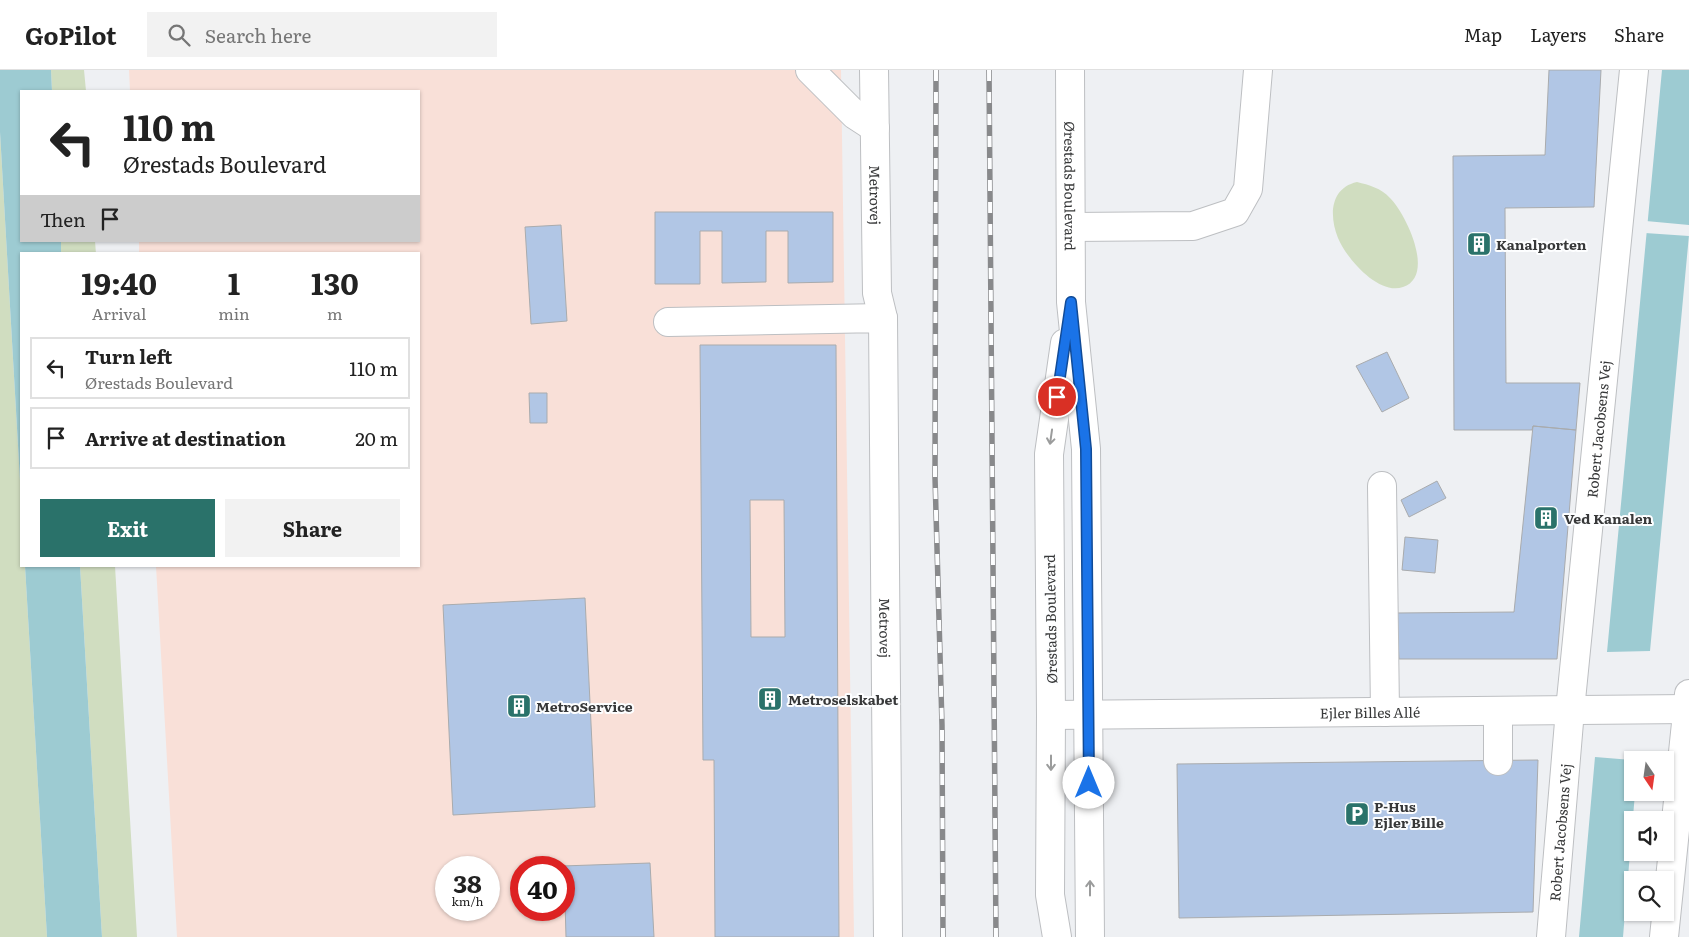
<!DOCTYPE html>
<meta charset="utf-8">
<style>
body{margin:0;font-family:Literata,serif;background:#f2f2f2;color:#222;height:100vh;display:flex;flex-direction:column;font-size:19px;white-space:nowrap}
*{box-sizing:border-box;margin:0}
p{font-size:16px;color:#767676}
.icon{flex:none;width:28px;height:28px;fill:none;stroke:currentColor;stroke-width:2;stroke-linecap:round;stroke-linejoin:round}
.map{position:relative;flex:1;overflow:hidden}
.drawer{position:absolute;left:20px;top:182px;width:400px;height:315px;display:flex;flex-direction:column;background:#fff;border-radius:0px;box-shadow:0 1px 4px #0004}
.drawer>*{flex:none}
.banner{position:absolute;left:20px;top:20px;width:400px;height:152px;border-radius:0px;box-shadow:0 1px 4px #0004;background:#fff;color:#222;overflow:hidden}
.needle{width:32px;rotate:167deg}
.controls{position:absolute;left:1624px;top:681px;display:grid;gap:10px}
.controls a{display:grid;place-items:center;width:50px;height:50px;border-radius:0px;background:#fff;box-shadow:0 1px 4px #0004;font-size:25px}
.speed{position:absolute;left:435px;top:786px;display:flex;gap:10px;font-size:25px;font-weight:700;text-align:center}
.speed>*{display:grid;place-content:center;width:65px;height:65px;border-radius:50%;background:#fff;box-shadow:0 1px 4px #0004;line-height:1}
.speed small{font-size:12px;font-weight:400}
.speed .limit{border:8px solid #d22;background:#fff;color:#111}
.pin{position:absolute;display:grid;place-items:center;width:42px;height:42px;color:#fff;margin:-21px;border:2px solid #fff;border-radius:50%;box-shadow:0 1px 5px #0007}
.me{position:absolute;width:55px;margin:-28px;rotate:0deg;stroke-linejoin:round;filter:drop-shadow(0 0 4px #0008)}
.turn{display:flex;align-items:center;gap:18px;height:105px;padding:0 20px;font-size:22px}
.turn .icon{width:65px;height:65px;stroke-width:2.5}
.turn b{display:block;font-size:35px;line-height:42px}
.then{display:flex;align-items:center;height:48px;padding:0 20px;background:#0003;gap:10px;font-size:19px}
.eta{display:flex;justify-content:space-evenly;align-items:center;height:85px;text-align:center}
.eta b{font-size:30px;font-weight:700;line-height:35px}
.primary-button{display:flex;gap:10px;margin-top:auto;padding:10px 20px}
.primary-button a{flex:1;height:58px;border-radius:0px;background:#2a726a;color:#fff;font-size:20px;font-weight:700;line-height:58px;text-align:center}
.primary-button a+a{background:#f2f2f2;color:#222}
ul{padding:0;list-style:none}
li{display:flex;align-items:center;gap:15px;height:62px;margin:0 10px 8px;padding:0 10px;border:2px solid #e0e0e0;border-radius:0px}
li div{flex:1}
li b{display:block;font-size:19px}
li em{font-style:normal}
header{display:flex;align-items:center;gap:30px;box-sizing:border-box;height:70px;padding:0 25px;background:#fff;border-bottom:1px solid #e0e0e0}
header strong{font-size:24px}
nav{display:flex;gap:28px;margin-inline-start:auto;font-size:18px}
.search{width:350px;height:45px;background:#f2f2f2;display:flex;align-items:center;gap:12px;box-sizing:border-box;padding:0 18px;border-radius:0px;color:#767676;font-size:19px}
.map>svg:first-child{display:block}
.industrial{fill:#f9e0d8;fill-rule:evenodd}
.green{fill:#d0ddc0}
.water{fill:#9dcbd2}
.pier{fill:#eef0f3}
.building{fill:#b1c6e5;stroke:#a9abad;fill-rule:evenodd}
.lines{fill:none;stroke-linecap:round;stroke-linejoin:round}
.minor-casing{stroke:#bdbfc2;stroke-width:30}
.minor{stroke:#fff;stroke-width:28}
.rail-casing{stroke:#88898b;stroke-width:5.5}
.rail{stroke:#fdfeff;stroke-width:4;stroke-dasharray:11;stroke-linecap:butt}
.oneway{stroke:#9b9c9c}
.route-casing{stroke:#114b97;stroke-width:12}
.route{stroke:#1a73e8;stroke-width:9}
.labels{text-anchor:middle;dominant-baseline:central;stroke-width:4;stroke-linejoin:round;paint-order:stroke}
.street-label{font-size:14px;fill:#373839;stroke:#fdfeff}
.poi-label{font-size:14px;font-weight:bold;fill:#373839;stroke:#fdfeff;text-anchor:start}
</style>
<header>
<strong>GoPilot</strong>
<div class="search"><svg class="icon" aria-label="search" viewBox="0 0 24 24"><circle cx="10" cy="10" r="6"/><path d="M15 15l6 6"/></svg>Search here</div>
<nav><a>Map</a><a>Layers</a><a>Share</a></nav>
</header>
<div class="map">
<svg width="1689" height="867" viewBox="0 0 1689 867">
<rect width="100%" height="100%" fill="#eef0f3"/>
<path class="industrial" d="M129 0H841L854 867H177L156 496H419V184H139V171H419V21H130ZM446 798H489V840H446ZM521 798H564V840H521Z"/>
<path class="green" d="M51 0H84L86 21H52Z
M0 62 21 428V496H25L47 867H0Z
M1357 112C1369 115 1381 118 1390 128 1406 144 1436 206 1403 217 1379 226 1346 188 1338 168 1329 146 1330 118 1357 112Z
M61 171H95L96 184H61Z
M80 496H115L137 867H102Z"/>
<path class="water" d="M0 0H51L52 21H21V171H61V184H21V428L0 62Z
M1662 0H1689V165L1650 581 1607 582Z
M25 496H80L102 867H47Z
M1595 687 1632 690V722L1635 723 1623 867H1579Z"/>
<path class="pier" d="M1646 151 1689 155V166L1645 163Z"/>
<path class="building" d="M1549 0H1601L1594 137 1505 138 1506 313H1580L1576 360 1533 356 1532 360H1454L1453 86 1545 85Z
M655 142H833V212L788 213V161H766V212L722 213V161H700V214H655Z
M561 155 567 251 531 254 525 157Z
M700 275H836L839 867H715L714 690H703ZM750 430H784L785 567H751Z
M1387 282 1409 328 1382 342 1356 296Z
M529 323H547V353H530Z
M1533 356 1576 360 1557 589H1399L1396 543 1514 542Z
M1437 411 1446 428 1409 447 1401 430Z
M1405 467 1438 470 1435 503 1402 500Z
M585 528 595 737 453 745 443 535Z
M1538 690 1533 842 1179 848 1177 694Z
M650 793 654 867H566L564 798 562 796Z"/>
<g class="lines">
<defs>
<g id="minor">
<path d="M810 0 855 45 875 58"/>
<path id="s1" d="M874 0 877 223 883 248"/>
<path id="s2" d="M1070 0 1071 232 1086 379 1090 867"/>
<path d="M1071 157 1193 156 1235 142 1248 119 1258 0"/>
<path id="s3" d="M668 252 883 248 888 867"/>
<path d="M1382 416 1385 642"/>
<path id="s4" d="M1051 645 1689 639"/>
<path d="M1498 691V641"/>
<path d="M1057 867 1050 825 1051 645 1049 384 1065 273"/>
<path id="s5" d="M1551 867 1570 640 1634 0"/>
<path d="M1664 867 1689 624"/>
</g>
</defs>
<use href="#minor" class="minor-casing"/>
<use href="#minor" class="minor"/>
<defs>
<path id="rail" d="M936 0 935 407 942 655 943 867
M989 0 996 867"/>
</defs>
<use href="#rail" class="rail-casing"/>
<use href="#rail" class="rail"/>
</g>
<defs><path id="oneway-shaft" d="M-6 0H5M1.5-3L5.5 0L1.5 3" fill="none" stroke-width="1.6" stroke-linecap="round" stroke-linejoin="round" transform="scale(1.25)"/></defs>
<g class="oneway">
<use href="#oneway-shaft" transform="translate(1051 367) rotate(98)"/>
<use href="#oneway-shaft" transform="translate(1051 693) rotate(90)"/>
<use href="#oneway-shaft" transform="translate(1090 818) rotate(-90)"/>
</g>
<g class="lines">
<defs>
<path id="route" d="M1057 327 1071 232 1086 379 1089 713"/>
</defs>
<use href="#route" class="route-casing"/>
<use href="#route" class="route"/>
</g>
<defs>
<symbol id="building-square" viewBox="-11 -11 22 22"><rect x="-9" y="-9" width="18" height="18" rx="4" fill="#2a726a" stroke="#fdfeff"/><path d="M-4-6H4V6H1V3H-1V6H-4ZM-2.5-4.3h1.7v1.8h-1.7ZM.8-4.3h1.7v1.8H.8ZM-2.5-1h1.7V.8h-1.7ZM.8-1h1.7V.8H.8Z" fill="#fff"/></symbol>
<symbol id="parking-square" viewBox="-11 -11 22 22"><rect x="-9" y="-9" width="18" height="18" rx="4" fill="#2a726a" stroke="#fdfeff"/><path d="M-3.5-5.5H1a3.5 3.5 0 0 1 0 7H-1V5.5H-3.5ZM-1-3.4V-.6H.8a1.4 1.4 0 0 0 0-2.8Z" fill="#fff"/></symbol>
</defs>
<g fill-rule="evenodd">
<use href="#building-square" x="1465" y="160" width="28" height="28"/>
<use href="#building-square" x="1532" y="434" width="28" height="28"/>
<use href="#building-square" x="756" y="615" width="28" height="28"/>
<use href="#building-square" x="505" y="622" width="28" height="28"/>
<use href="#parking-square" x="1343" y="730" width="28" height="28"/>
</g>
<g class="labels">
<g class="street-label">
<text stroke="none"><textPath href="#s2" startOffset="116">Ørestads Boulevard</textPath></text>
<text stroke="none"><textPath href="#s1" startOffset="125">Metrovej</textPath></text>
<text stroke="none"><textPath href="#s5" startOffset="510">Robert Jacobsens Vej</textPath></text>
<text transform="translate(1050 549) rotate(-91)">Ørestads Boulevard</text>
<text stroke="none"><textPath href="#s3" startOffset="525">Metrovej</textPath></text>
<text stroke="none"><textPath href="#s4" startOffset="319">Ejler Billes Allé</textPath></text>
<text stroke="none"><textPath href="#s5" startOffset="105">Robert Jacobsens Vej</textPath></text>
</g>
<g class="poi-label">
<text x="1496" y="174">Kanalporten</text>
<text x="1564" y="448">Ved Kanalen</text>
<text x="788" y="629">Metroselskabet</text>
<text x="536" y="636">MetroService</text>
<text x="1374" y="736">P-Hus<tspan x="1374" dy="16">Ejler Bille</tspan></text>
</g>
</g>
</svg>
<div class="controls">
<a><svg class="needle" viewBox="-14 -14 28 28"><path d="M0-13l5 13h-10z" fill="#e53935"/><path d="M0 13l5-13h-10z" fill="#767676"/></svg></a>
<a><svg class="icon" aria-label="sound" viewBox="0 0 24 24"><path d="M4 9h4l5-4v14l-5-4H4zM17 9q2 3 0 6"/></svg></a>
<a><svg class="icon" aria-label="search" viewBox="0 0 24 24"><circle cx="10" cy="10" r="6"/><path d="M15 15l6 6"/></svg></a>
</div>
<div class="speed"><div>38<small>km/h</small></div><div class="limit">40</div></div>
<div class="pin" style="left:1057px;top:327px;background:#d93025"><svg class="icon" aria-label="arrive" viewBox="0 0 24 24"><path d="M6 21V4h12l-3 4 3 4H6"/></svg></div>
<svg class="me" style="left:1089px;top:713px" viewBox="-20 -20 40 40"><circle r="19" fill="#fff"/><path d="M0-13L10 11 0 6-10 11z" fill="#1a73e8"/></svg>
<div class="banner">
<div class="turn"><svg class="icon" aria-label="left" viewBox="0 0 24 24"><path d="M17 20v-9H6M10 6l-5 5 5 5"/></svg><div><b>110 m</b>Ørestads Boulevard</div></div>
<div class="then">Then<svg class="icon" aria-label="arrive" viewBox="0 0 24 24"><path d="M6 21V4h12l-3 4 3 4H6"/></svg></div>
</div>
<section class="drawer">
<div class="eta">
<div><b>19:40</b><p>Arrival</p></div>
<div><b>1</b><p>min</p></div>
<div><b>130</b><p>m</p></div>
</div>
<ul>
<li><svg class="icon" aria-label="left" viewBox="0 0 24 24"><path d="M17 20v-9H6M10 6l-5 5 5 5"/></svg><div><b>Turn left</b><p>Ørestads Boulevard</p></div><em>110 m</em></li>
<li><svg class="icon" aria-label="arrive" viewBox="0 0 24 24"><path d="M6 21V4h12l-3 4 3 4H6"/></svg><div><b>Arrive at destination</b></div><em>20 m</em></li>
</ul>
<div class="primary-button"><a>Exit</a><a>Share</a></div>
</section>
</div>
